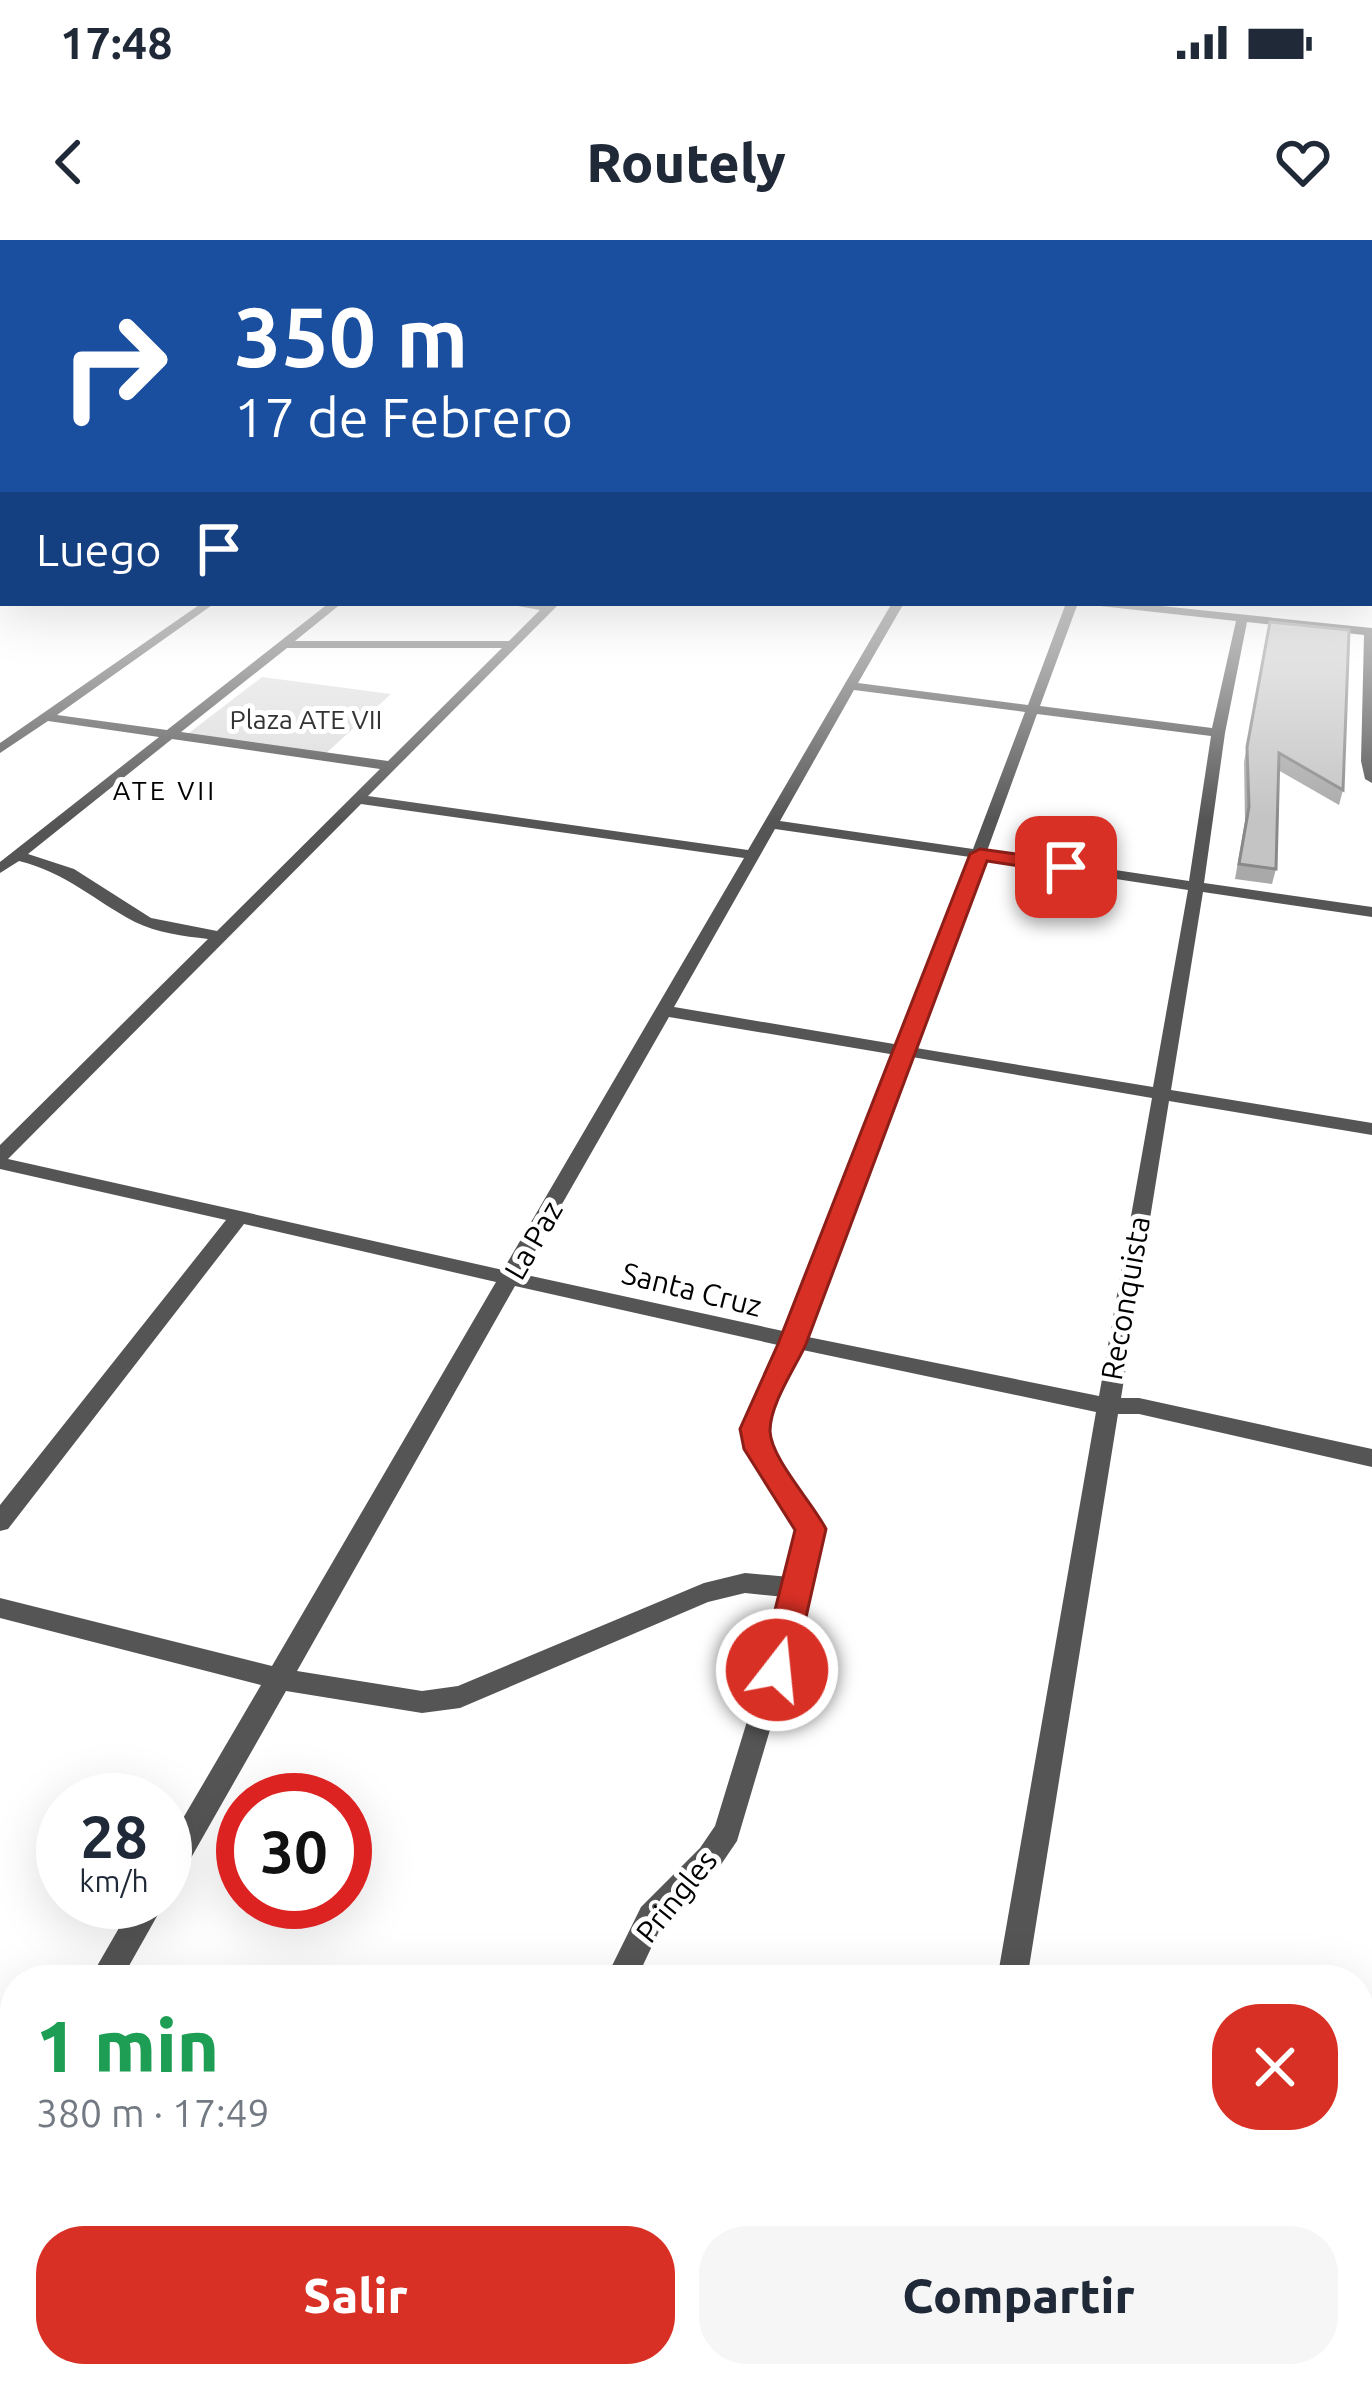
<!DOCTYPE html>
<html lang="es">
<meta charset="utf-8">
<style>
body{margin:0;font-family:Ubuntu,sans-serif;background:#f6f6f7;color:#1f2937;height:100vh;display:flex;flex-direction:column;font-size:45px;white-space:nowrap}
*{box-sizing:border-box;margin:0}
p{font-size:39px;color:#747a83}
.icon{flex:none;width:66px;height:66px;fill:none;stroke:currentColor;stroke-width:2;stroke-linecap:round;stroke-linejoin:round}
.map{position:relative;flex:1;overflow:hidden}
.drawer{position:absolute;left:0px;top:1725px;width:1374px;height:423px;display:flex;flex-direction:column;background:#fff;border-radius:48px 48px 0 0;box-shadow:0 12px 48px #0002}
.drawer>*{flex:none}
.hud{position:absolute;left:0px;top:0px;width:1374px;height:366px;box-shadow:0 12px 48px #0002;background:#1a4fa0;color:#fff;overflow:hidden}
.speed{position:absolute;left:36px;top:1533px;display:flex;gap:24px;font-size:60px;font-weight:700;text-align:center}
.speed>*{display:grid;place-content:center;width:156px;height:156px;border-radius:50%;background:#fff;box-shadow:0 12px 48px #0002;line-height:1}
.speed small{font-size:30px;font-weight:400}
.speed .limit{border:18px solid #d22;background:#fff;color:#111}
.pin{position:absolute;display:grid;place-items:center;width:102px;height:102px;color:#fff;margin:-51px;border-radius:24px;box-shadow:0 6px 18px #0006}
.me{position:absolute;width:132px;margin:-66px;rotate:16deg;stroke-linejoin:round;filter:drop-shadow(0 0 9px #0008)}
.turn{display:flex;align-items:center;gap:42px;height:252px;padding:0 36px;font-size:54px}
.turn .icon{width:156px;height:156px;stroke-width:2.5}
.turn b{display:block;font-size:84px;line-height:102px}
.then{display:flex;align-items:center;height:114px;padding:0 36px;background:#0003;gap:24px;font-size:45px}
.round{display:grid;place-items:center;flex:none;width:126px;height:126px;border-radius:48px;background:#f6f6f7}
.summary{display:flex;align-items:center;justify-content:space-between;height:204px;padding:0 36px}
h1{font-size:72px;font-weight:800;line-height:90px;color:#1e9e55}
.button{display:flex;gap:24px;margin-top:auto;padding:24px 36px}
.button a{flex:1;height:138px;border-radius:48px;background:#d93025;color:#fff;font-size:48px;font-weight:800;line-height:138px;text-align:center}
.button a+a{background:#f6f6f7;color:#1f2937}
.status{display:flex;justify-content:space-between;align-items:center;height:84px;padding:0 60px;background:#fff;direction:ltr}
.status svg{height:33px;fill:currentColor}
header{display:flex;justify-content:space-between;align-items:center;height:156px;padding:0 36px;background:#fff;font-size:54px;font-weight:800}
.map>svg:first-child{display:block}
.green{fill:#dcdcdc}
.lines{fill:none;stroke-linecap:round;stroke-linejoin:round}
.minor{fill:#555;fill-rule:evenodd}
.wall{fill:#a9a9a9}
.building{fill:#c4c4c4;stroke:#898989;stroke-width:3}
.route{fill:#d93025;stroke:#8d1f18;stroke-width:3}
.labels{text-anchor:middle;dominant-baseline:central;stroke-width:10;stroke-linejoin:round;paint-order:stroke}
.far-park-label{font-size:27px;fill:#333;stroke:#fff}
.far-neighbourhood-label{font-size:27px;letter-spacing:3px;fill:#000;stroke:#fff}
.street-label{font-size:30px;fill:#000;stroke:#fff}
</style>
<div class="status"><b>17:48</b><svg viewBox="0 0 49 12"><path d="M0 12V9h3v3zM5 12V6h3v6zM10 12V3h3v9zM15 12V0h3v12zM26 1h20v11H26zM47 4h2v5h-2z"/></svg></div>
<header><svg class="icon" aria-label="back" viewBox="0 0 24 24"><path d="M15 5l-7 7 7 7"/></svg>Routely<svg class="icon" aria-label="heart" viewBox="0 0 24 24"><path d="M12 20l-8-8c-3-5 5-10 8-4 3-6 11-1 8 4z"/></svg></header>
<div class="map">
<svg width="1372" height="2147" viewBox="0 0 1372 2147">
<rect width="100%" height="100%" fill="#fff"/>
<path class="green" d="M262 437 391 454 323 516 185 496Z
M150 2133H453L448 2147H143Z"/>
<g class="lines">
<path class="minor" d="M202 363H215L57 475 167 490 329 363H342L295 401H509L540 370 501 363H560L368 556 748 610 892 363H904L858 443 1028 465 1066 363H1078L1040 466 1212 488 1236 381 1100 366 1094 363H1132L1372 388V543L1365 539 1361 521 1364 395 1247 382 1225 493 1204 643 1372 667V677L1203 652 1171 850 1372 883V895L1169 861 1121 1158H1139L1372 1209V1227L1139 1174H1118L1027 1740H997L1096 1172 798 1109 766 1189 770 1207 823 1289 812 1348 737 1601 720 1626 661 1687 636 1740H605L641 1667 700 1608 715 1586 785 1357 745 1353 708 1362 460 1468 422 1473 286 1451 175 1646 165 1650V1609L261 1445 0 1378V1358L272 1426 496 1042 244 984 8 1289 0 1291V1265L226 980 0 929V905L208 699C183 696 158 693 135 682 95 661 65 632 19 621L0 633V622L159 497 48 481 0 513V503ZM287 408H502L388 521 181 492ZM854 450 1025 472 973 609 780 581ZM1037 474 1211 496 1189 641 987 611ZM172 499 380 529 217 691 151 678 74 629 28 614ZM361 564 744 618 503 1030 8 919ZM775 589 970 617 900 805 674 767ZM984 619 1188 650 1153 847 916 808ZM669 777 896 815 783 1091 522 1034ZM912 817 1152 858 1099 1156 803 1096ZM515 1046 778 1105 744 1189 748 1209 799 1290 790 1337 745 1333 704 1343 458 1446 422 1451 297 1431Z
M134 1662H165L121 1740H89Z
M15 1876V1923L11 1929 0 1934V1887L4 1881Z
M461 2133H497L492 2147H456Z
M929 2133H965L963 2147H927Z"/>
</g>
<path class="wall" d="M1270 382 1343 550 1339 565 1278 530 1276 629 1272 644 1235 639 1245 581 1244 522Z"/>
<path class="building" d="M1270 382 1349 390 1343 550 1279 513 1276 629 1239 624 1249 567 1247 507Z"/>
<linearGradient id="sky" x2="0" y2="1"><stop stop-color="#8cadcc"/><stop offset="0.48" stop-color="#fff"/><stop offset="1" stop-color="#fff" stop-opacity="0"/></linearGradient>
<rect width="1372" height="580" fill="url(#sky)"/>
<path class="route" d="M980 609 1066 621 1076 627 1066 633 987 621 806 1104C795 1128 770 1164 770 1191 771 1219 813 1263 826 1289L794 1430 789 1440 777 1444 765 1440 760 1430 795 1290 744 1209 740 1189 778 1104 970 614Z"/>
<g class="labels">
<g class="far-park-label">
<text x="306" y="479">Plaza ATE VII</text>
</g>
<g class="far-neighbourhood-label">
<text x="165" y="550">ATE VII</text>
</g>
<g class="street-label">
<text transform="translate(533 1000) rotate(-60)">La Paz</text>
<text transform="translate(692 1049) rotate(14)">Santa Cruz</text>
<text transform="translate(1125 1058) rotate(-80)">Reconquista</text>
<text transform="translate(676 1656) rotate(-51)">Pringles</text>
</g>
</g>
</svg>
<div class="speed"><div>28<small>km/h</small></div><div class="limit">30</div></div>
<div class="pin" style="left:1066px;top:627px;background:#d93025"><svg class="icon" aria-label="arrive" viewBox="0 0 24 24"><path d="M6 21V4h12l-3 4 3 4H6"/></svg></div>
<svg class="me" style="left:777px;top:1430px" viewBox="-20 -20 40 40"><circle r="17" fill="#d93025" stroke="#fff" stroke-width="3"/><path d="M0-11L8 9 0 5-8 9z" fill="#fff"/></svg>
<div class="hud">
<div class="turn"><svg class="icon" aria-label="right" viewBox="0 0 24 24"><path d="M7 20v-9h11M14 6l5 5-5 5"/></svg><div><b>350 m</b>17 de Febrero</div></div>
<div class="then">Luego<svg class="icon" aria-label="arrive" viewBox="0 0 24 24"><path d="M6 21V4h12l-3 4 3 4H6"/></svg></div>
</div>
<section class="drawer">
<div class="summary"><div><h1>1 min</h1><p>380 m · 17:49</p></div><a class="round" style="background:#d93025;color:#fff"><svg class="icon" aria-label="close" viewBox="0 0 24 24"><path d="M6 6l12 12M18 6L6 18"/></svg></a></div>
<div class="button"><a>Salir</a><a>Compartir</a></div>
</section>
</div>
